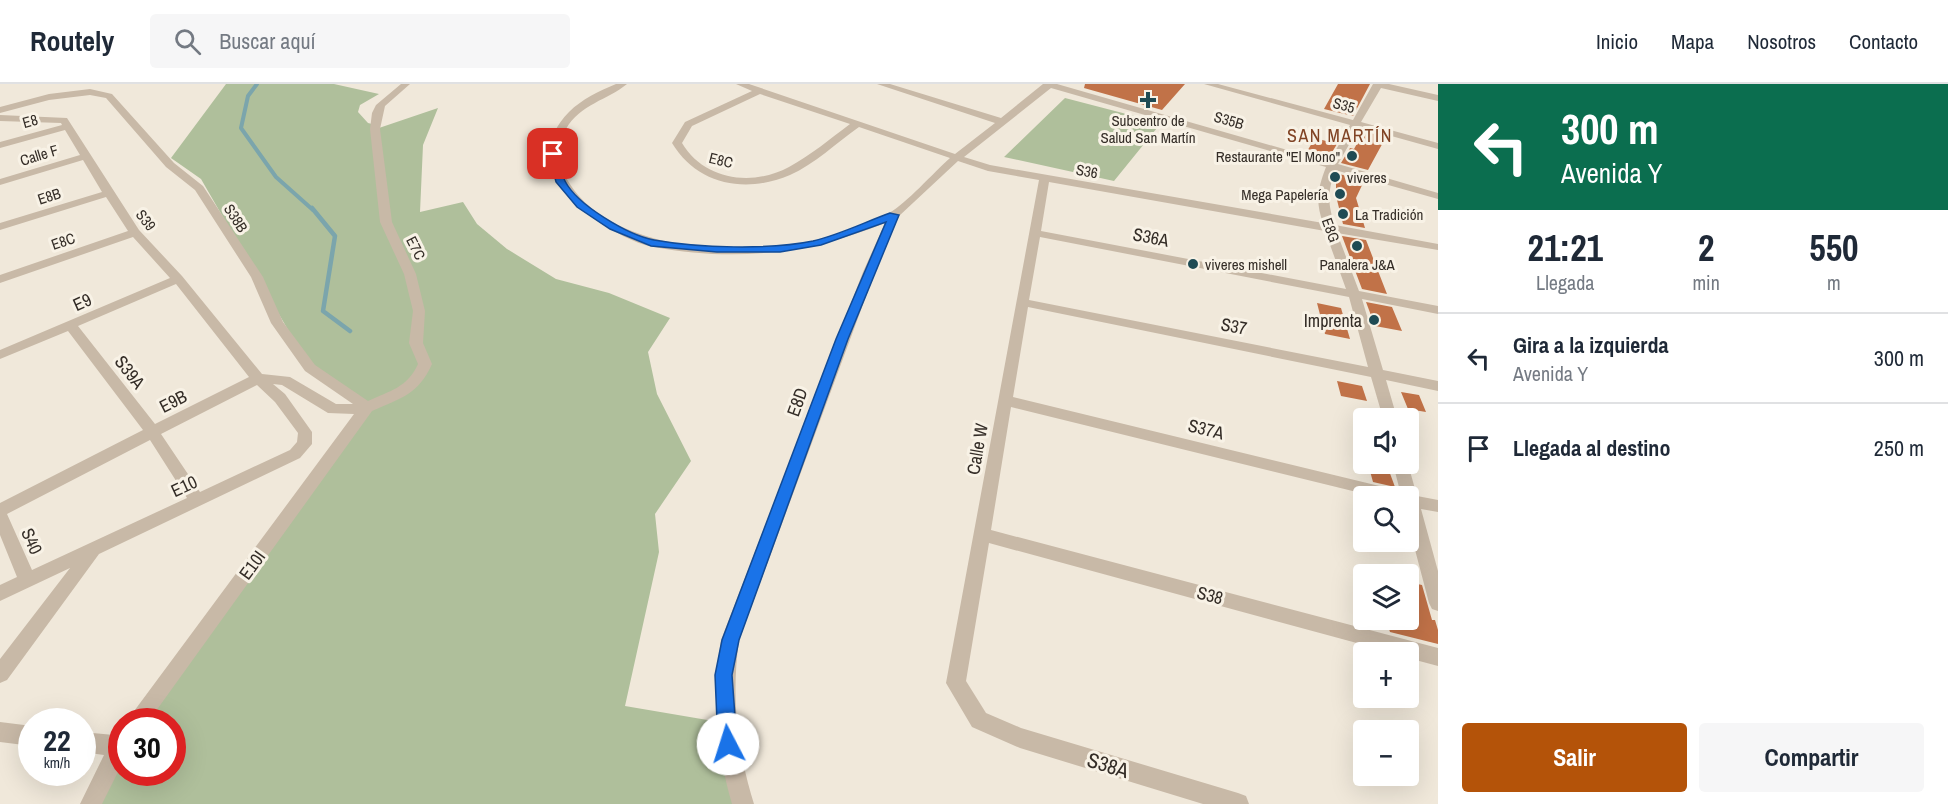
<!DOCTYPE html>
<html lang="es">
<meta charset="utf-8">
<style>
body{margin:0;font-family:"Archivo Narrow",sans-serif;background:#f6f6f7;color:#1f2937;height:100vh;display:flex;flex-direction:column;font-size:22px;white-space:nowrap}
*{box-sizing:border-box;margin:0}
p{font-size:20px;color:#747a83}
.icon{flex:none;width:33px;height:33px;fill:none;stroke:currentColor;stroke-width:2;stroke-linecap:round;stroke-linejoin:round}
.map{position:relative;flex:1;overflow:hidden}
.side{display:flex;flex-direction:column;background:#fff;width:510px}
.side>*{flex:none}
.banner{background:#0b6e4f;color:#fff;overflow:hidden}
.buttons{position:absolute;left:1353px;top:324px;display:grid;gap:12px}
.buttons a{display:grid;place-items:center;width:66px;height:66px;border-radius:6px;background:#fff;box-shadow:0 6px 24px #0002;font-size:30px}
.speed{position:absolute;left:18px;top:624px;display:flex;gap:12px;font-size:30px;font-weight:700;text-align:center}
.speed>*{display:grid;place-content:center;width:78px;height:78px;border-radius:50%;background:#fff;box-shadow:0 6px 24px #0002;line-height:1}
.speed small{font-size:15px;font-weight:400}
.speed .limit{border:9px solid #d22;background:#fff;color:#111}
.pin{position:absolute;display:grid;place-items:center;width:51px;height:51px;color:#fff;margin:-26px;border-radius:12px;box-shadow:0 3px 9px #0006}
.me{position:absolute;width:66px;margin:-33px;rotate:355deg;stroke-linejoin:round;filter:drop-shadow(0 0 4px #0008)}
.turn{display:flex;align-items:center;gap:21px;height:126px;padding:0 24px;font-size:27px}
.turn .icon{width:78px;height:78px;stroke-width:2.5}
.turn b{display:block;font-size:42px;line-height:51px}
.eta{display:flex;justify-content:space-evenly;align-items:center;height:102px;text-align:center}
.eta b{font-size:36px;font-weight:800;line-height:42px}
.primary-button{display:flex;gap:12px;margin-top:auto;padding:12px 24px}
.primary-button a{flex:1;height:69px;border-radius:6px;background:#b45309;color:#fff;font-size:24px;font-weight:800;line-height:69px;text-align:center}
.primary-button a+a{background:#f6f6f7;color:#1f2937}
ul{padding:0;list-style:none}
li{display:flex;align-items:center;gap:18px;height:90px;padding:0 24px;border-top:2px solid #e0e1e3}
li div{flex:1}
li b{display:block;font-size:22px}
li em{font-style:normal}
header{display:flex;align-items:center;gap:36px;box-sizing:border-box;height:84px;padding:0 30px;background:#fff;border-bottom:2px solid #e0e1e3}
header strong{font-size:28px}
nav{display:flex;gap:33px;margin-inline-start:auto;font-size:21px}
.search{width:420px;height:54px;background:#f6f6f7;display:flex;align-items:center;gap:15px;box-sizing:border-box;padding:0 21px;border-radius:6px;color:#747a83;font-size:22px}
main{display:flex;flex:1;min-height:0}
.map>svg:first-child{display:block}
.green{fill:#afbf9b}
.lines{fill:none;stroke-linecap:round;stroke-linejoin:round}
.stream-far1{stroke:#7ba5ac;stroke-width:4}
.stream{stroke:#7ba5ac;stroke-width:4.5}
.building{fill:#c17248}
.minor{fill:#c8b9a7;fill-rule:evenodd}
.route{fill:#1a73e8;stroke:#114b97;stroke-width:1.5}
.poi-dot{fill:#1f4b54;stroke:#f8f2e6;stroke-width:2}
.labels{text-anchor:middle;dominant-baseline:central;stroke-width:6;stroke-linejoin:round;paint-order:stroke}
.far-street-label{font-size:15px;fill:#342d27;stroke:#f8f2e6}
.far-poi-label{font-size:15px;fill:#342d27;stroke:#f8f2e6;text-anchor:start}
.far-quarter-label{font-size:18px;letter-spacing:1.5px;fill:#804324;stroke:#f8f2e6}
.street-label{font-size:18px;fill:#342d27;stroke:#f8f2e6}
.poi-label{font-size:18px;fill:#342d27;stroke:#f8f2e6;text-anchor:end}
.near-street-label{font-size:21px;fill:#342d27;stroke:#f8f2e6}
</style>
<header>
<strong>Routely</strong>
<div class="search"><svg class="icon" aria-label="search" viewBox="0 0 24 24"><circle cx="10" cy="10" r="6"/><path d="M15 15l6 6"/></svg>Buscar aquí</div>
<nav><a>Inicio</a><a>Mapa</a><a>Nosotros</a><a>Contacto</a></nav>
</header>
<main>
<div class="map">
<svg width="1438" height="720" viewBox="0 0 1438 720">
<rect width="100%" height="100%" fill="#f0e8da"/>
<path class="green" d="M226 0H334L379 10 360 21 358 28 368 39 376 41V45L438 24 423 61 420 128 463 118 477 140 507 165 556 195 609 209 670 234 648 268 657 310 691 377 655 430 659 468 625 622 725 639 743 720H91L121 657 122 688H172V638L136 637 367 323 310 284 201 95 171 74Z
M1065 14 1161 39 1114 97 1004 73Z"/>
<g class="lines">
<path class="stream-far1" d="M257 0 248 12 241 44 276 93 313 126"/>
<path class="stream" d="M312 124 335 152 323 227 350 247"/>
</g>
<path class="building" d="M1085 0H1185L1162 26 1084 4Z
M1338 0H1370L1353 32 1324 25Z
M1364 47 1386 53 1368 86 1341 79 1350 64 1354 65Z
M1315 54 1337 60 1328 75 1306 69Z
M1336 89 1364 97 1356 114 1365 144 1343 140 1336 112Z
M1342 152 1366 156 1387 210 1362 205Z
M1366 218 1392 223 1402 247 1375 242Z
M1317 219 1341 224 1350 255 1325 250Z
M1337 297 1362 302 1367 317 1341 312Z
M1401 308 1419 311 1426 328 1408 325Z
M1368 380 1388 384 1395 403 1373 398Z
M1408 498 1422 501 1432 536H1435L1438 546V560L1390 548 1386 536H1408Z"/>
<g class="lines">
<path class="minor" d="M401 0H410L385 22 380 45 392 138 416 190 425 227 423 259 432 280C418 311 401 314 372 327L148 638H126L354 330 328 329 282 301 273 300 285 310 312 348V360L300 374 99 470 7 596 0 599V575L70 484 0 517V501L17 493 0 451V419L143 346 68 247 0 275V266L170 194 133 153 0 199V191L128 147 106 113 0 146V139L102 108 83 76 0 101V95L80 71 65 46 0 64V58L62 41 61 39 0 37V31L67 34 139 146 182 192 262 290 290 293 336 320H353L305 287 271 239 251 193 195 106 166 83 106 14 90 11 49 16 0 29V23L49 10 90 5 112 10 174 79 203 102 263 193 283 238 315 281 368 317C390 307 408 303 418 280L409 259 413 227 404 190 380 138 370 45 372 29 376 21ZM176 200 249 293 155 340 78 242ZM257 301 275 318 298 349 297 358 290 366 200 408 161 350ZM150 356 187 414 32 486 7 430Z
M616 0H627C608 16 580 20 566 45 556 61 558 81 568 97 611 170 747 174 820 155 843 149 868 140 889 129 907 119 933 89 950 74L859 43C836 59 815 80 790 91 746 110 697 101 672 59L685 38 752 7 736 0H749L955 70 995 39 877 0H890L1001 34 1043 0H1057L1329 78 1350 41 1204 0H1218L1353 36 1373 0H1389L1438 11V17L1381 4 1361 38 1438 59V65L1359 43 1338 80 1438 109V115L1335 86C1328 107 1327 120 1335 141L1438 160V166L1337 149 1359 207 1438 222V230L1362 215 1383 286 1438 297V307L1386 296 1397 334H1383L1371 293 1028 223 1013 313 1400 407 1393 380H1408L1417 412 1438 416V428L1421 425 1438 487V527L1432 525 1429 519 1408 439V412H1373L1011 323 991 446 1438 564V582L1408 574V568H1390L989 459 966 597 986 629 1021 644 1238 709 1246 712 1249 720H1203L1020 664 972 643 946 599 1039 96 988 87 958 77 899 132 875 188 739 556C731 613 737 665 754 720H732C716 665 712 613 721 556L863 188 885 139C809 170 735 178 654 163 632 159 614 147 596 136 557 111 530 67 569 28 582 15 599 7 616 0ZM1051 4 1326 83C1318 104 1315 117 1323 139L990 81 964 73ZM760 10 850 40C830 55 811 71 789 83 752 103 704 96 682 59L692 42ZM1049 98 1325 147 1346 205 1041 147ZM1040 153 1349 213 1368 283 1029 216Z
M0 638 32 642V662L0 658Z
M122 647V680L102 720H80L104 671 82 668V648L114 651Z"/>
</g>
<path class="route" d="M553 67 558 70C560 78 561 89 565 97 577 121 628 151 654 156 699 164 769 166 813 157 839 151 865 138 890 129L899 131 848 255 739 556 732 591 737 660 734 666 728 669 721 666 718 660 715 591 722 556 836 255 886 138 821 161 780 168H717L651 162 610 145 577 123 556 98 549 70Z"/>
<g class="poi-dot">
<path d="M1145 7h6v6h6v6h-6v6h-6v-6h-6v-6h6z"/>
<circle cx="1352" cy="72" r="6"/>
<circle cx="1335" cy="93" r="6"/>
<circle cx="1340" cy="110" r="6"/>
<circle cx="1343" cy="130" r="6"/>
<circle cx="1357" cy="162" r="6"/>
<circle cx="1193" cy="180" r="6"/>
<circle cx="1374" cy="236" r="6"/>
</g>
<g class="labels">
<g class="far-street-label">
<text transform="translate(1344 21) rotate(15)">S35</text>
<text transform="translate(1229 36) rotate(16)">S35B</text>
<text transform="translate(30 37) rotate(-16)">E8</text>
<text transform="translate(39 71) rotate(-17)">Calle F</text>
<text transform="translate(721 76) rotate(14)">E8C</text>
<text transform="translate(1087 87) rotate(10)">S36</text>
<text transform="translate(49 112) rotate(-18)">E8B</text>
<text transform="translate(236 134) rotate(57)">S38B</text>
<text transform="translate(146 136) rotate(52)">S39</text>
<text transform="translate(1331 146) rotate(70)">E8G</text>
<text transform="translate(63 157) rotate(-19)">E8C</text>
<text transform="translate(416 164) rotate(63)">E7C</text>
</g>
<g class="far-poi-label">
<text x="1148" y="36" text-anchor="middle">Subcentro de<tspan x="1148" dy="17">Salud San Martín</tspan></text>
<text x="1340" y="72" text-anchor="end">Restaurante "El Mono"</text>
<text x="1347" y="93">viveres</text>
<text x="1328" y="110" text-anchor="end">Mega Papelería</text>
<text x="1355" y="130">La Tradición</text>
<text x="1205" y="180">viveres mishell</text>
<text x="1357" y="180" text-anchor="middle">Panalera J&amp;A</text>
</g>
<g class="far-quarter-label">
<text x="1340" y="51">SAN MARTÍN</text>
</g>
<g class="street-label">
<text transform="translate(1151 153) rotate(11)">S36A</text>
<text transform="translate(82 218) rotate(-24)">E9</text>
<text transform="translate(1234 242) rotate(11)">S37</text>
<text transform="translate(130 288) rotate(52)">S39A</text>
<text transform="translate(173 317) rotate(-27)">E9B</text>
<text transform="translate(797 318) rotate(-70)">E8D</text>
<text transform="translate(1206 345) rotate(14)">S37A</text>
<text transform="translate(977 365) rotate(-80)">Calle W</text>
<text transform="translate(184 402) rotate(-25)">E10</text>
<text transform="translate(32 457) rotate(66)">S40</text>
<text transform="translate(252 481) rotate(-54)">E10I</text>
<text transform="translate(1210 511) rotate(15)">S38</text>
</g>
<g class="poi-label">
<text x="1362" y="236">Imprenta</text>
</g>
<g class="near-street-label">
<text transform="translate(1108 681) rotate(17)">S38A</text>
</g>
</g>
</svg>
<div class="buttons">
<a><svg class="icon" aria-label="sound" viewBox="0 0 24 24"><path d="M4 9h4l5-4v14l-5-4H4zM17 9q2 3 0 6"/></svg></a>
<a><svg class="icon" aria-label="search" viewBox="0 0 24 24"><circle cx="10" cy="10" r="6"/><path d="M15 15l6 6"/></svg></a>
<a><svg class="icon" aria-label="layers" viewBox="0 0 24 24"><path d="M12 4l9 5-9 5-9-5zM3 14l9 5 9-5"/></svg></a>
<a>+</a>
<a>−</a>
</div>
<div class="speed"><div>22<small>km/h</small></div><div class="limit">30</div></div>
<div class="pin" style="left:553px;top:70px;background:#d93025"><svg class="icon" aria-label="arrive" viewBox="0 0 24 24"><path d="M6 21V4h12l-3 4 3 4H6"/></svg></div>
<svg class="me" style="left:728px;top:660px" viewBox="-20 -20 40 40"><circle r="19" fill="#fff"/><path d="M0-13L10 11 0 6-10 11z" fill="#1a73e8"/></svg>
</div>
<section class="side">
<div class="banner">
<div class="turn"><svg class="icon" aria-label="left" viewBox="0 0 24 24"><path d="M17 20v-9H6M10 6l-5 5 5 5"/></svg><div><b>300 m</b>Avenida Y</div></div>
</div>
<div class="eta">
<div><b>21:21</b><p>Llegada</p></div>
<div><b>2</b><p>min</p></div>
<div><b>550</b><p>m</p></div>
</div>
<ul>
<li><svg class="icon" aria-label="left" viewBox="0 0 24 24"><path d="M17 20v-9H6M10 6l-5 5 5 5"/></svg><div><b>Gira a la izquierda</b><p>Avenida Y</p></div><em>300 m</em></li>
<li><svg class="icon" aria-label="arrive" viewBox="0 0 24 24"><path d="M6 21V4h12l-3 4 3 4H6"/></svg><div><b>Llegada al destino</b></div><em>250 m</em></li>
</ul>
<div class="primary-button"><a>Salir</a><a>Compartir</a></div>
</section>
</main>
